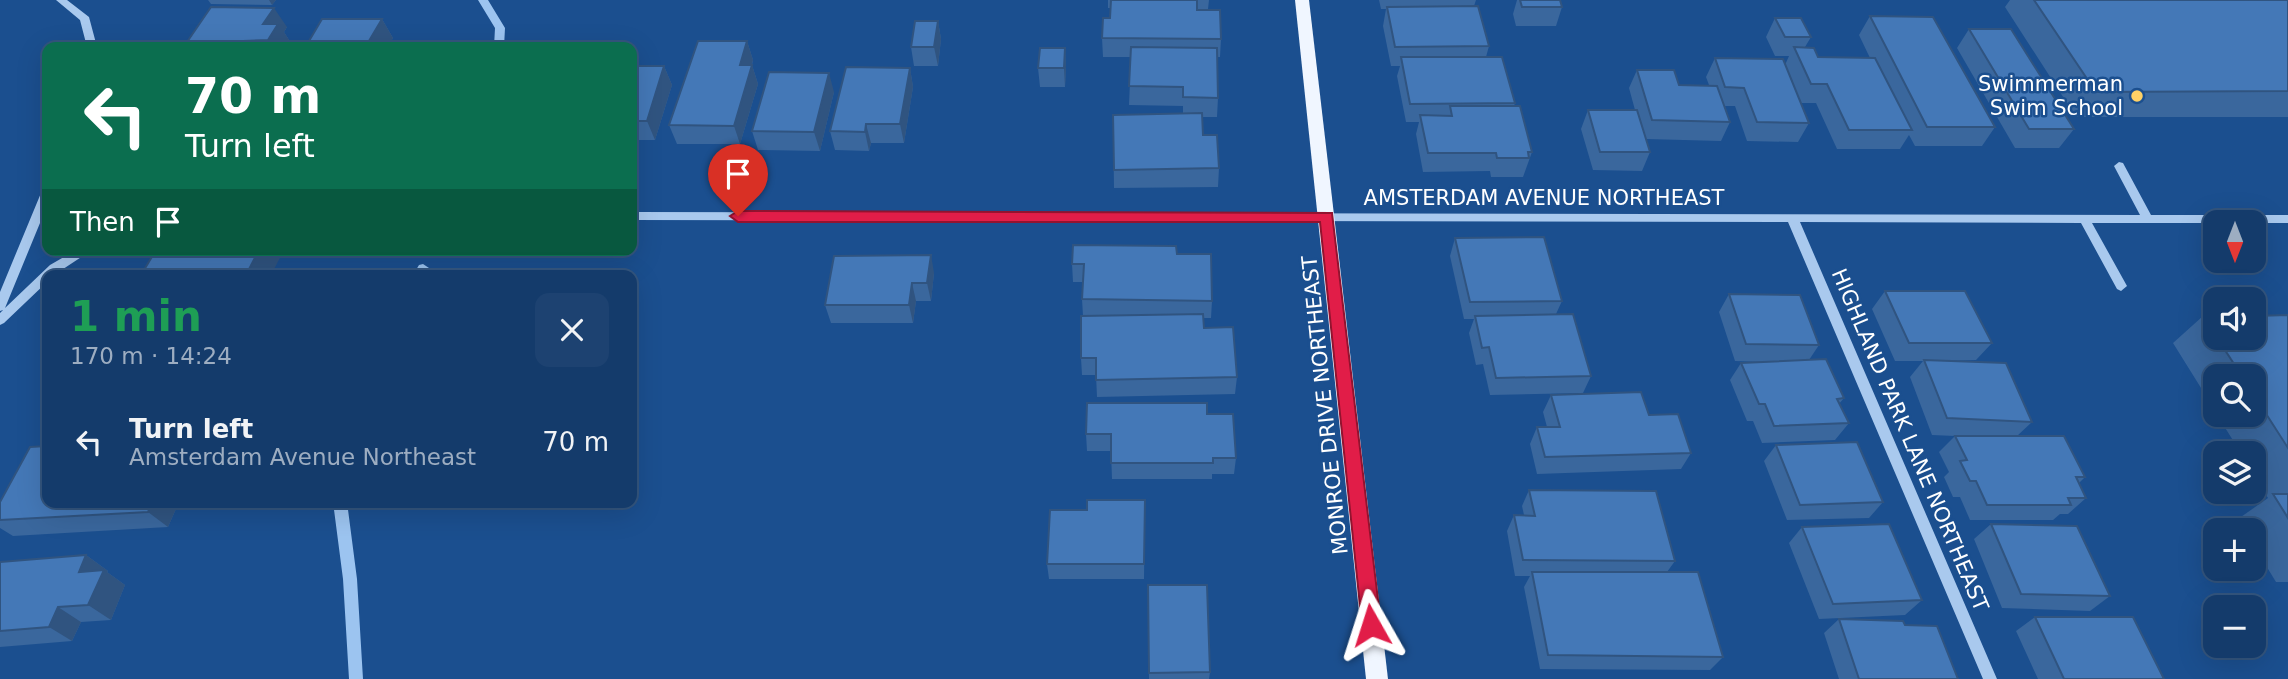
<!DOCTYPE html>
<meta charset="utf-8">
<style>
body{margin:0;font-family:"DejaVu Sans",sans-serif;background:#1d4271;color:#f1f3f6;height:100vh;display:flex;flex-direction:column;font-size:26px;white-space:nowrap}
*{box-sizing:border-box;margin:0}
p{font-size:23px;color:#9dadc1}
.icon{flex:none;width:38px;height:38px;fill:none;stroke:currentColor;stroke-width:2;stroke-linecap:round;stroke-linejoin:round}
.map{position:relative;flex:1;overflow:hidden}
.panel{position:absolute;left:42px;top:270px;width:595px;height:238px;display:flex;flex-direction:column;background:#143b6b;border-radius:14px;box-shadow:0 7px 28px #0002,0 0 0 2px #33557e}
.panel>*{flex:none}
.banner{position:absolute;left:42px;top:42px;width:595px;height:214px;border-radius:14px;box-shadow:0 7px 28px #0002,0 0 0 2px #33557e;background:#0b6e4f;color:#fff;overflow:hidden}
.needle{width:46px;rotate:180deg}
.buttons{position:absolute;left:2203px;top:210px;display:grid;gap:14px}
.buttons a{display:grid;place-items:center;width:63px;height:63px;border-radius:14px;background:#143b6b;box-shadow:0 7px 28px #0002,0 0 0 2px #33557e;font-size:35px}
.pin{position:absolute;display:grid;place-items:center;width:60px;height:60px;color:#fff;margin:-72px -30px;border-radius:50% 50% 50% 0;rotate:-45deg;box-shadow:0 0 7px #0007}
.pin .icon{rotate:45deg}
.me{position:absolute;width:77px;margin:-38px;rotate:354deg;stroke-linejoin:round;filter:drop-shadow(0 0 5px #0008)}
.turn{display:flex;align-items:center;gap:24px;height:147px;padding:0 28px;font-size:32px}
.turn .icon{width:91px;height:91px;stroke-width:2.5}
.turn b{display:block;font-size:49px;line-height:60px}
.then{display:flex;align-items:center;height:66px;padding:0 28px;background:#0003;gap:14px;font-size:26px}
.round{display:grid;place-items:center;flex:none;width:74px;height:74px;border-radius:14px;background:#1d4271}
.summary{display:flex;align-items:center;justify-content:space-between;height:119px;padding:0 28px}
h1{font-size:42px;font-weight:700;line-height:52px;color:#1e9e55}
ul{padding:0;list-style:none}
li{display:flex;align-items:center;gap:21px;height:105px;padding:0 28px}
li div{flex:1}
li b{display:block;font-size:26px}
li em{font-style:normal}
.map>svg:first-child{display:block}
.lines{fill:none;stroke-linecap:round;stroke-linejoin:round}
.stream{fill:#9cc4f0;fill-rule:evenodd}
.minor{fill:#a9c9ee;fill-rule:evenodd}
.major{fill:#f0f6ff;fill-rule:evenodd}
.wall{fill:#3a679d}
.shaded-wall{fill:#305480}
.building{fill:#4478b7;stroke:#305480;stroke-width:2}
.route{fill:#e11d48;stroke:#92132f;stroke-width:2}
.poi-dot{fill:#ffd166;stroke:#1b4f8f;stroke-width:2.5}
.labels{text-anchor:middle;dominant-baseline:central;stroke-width:5;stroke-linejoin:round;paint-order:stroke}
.poi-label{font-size:21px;fill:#fff;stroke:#1b4f8f;text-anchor:end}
.street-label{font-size:21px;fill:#fff;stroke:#1b4f8f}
</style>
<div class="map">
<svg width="2288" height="679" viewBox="0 0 2288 679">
<rect width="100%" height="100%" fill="#1b4f8f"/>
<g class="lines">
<path class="stream" d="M478 0H488L505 28 504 47H494L495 28Z
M423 264 429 268 425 275H413L419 265Z
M333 502H347L357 579 363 679H349L343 579Z"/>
<path class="minor" d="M56 0H67L89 17 97 47H87L80 20Z
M2119 162 2123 163 2151 215H2288V223H2092L2127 286 2121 291 2117 289 2081 223 1800 222 1997 679H1983L1788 222 632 220V212L2140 215 2114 166Z
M47 189V206L5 308 50 265 76 250H92L54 275H47V282L4 323 0 325V313L3 310 0 311V292L41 193Z"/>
<path class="major" d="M1295 0H1309L1388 679H1366Z"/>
</g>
<path class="wall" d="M208 0H276L272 5 211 4Z
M1108 0H1209L1208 9H1197L1221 39 1220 57H1217L1218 98 1217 117H1202L1203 135 1219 168 1218 187 1114 188 1113 115 1183 114V106L1129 105 1131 57H1103L1102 38 1110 18 1111 8H1108Z
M1379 0H1476L1474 6 1489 46 1486 57 1515 103 1514 106 1532 152 1523 177H1491L1490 171 1423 172 1416 134 1419 122H1406L1397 76 1400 66H1391L1383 26 1386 9H1381Z
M1517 0H1560L1562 7 1556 26H1516L1513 14Z
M2010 0H2288V117H2076L2005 7Z
M1870 16 1995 127 1982 146H1915L1909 135 1900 149H1837L1816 103H1800L1809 123 1798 142 1747 141 1735 106H1725L1730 122 1721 141 1646 139 1650 152 1642 171 1593 170 1581 129 1588 110H1635L1629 88 1637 70 1679 85H1709L1706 77 1715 58 1785 65 1789 56H1775L1766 37 1775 18 1811 37 1805 47 1818 57 1870 58 1859 35Z
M382 19 393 38 388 47H306V46Z
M938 21 941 39 938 66H914L911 47Z
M287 27 284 32 291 43 289 47H188L189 46 187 42Z
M1969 29 2074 129 2059 148H2015L1957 48Z
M747 41 753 60 752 65 758 84 740 144H677L669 125Z
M1065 48 1066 67 1065 87H1040L1038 68Z
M632 66H664L672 85 655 140H632Z
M910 68 913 87 904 143H871L869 151 835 150 830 131Z
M834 92 820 151 758 150 752 131Z
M1455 238 1562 301 1556 314 1591 376 1583 393 1490 395 1483 364 1476 365 1469 333 1474 319H1464L1450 256Z
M1177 254 1212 301 1211 318H1203L1204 328 1237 377 1235 394 1097 397 1096 375H1082L1081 358 1083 316 1082 299 1083 282H1073L1072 264Z
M934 273 931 301H916L913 323H831L825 305Z
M1885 291 1992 343 1976 360 1941 361 2032 422 2017 436 2085 477 2079 483 2086 498 2068 514H2060L2053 520H1970L1960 497H1953L1944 477 1949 472 1939 452 1955 436 1932 435 1910 377 1923 361H1895L1872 309Z
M1729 294 1819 345 1809 360 1844 398 1839 404 1849 423 1835 440 1762 443 1753 421H1747L1730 380 1741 363 1763 362 1735 361 1719 312Z
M2288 315V582H2276L2254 546V530H2244L2238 519 2268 498 2254 475V453H2241L2217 415H2254V376H2216V412L2173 343 2203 316H2216V338H2254Z
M1551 395 1649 415 1691 453 1681 469 1537 474 1530 444 1537 427H1547L1543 412Z
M1207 414 1236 458 1234 474H1212V479H1112L1111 451H1087L1086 434Z
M1776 445 1883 502 1869 518 1787 520 1764 461Z
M1529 490 1675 561 1667 572 1723 657 1710 670 1540 669 1524 587 1530 576H1515L1507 531 1514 515H1524L1522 506Z
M1145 500 1144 579H1049L1047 564 1087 510Z
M0 502H179L168 527 13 536 0 528Z
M1991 524 2110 596 2090 611 2002 608 1974 539Z
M1802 527 1922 600 1905 615 1819 619 1789 543Z
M86 555 108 571 107 572 125 585 111 620 81 622 72 641 0 647V562Z
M1148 585 1210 672 1209 679H1149Z
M2035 617 2164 679H2038L2016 631Z
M1839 619 1905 625 1958 679H1839L1824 633Z"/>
<path class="shaded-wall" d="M269 0H276L272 5Z
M274 8 287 27 284 32 291 43 289 47H272L268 40 263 24Z
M382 19 393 38 388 47H367L366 46Z
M938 21 941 39 938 66 934 47Z
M747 41 753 60 746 84 740 65Z
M1065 48 1066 67 1065 87 1064 68Z
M752 65 758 84 740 144 734 126Z
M664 66 672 85 655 140 647 121Z
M910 68 913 87 904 143 900 124Z
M829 73 834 92 820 151 814 132Z
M866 124 871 143 869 151 865 132Z
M259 250H281L283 252 271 275H246Z
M931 255 934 273 931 301 927 283Z
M912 283 916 301 913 323 909 305Z
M152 502H179L168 527 148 512Z
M86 555 108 571 107 572 125 585 111 620 88 605 79 572Z
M58 607 81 622 72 641 49 627Z"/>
<path class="building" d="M1111 0H1197V10H1220L1221 39 1102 38 1103 18H1110Z
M1520 0H1560L1562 7H1522Z
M2034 0H2288V91L2096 92Z
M1478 6 1489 46 1395 47 1387 7Z
M211 7 274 8 263 24H278L268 40 218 42 215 47H188L192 42H187Z
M1870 16 1933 17 1995 127H1927Z
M1775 18H1801L1811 37H1785Z
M322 19H382L366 46H306Z
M915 21H938L934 47H911Z
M1969 29H2011L2074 129H2029Z
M698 41H747L740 65H752L734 126 669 125Z
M1131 47 1217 48 1218 98 1183 97V87L1129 86Z
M1794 47 1814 48 1818 57 1875 58 1912 130H1849L1827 84H1811Z
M1040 48H1065L1064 68H1038Z
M1401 57H1502L1515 103 1410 104Z
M1715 58 1783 59 1809 123 1757 122 1744 88 1725 87Z
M632 66H664L647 121H632Z
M846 67 910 68 900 124H866L865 132 830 131Z
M1637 70H1674L1679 85 1717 86 1730 122 1652 120Z
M769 72 829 73 814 132 752 131Z
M1450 106H1520L1532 152H1528L1529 158H1497L1496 153H1428L1420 115 1452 116Z
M1588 110H1637L1650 152H1600Z
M1202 113 1203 135H1217L1219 168 1114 170 1113 115Z
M1544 237 1562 301 1470 302 1455 238Z
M1073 245 1176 246 1177 254H1211L1212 301 1082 299 1084 264H1072Z
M156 250H259L246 275H141Z
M931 255 927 283H912L909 305H825L834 256Z
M1885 291H1965L1992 343H1909Z
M1729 294 1800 295 1819 345 1746 344Z
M1203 314 1204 328 1233 327 1237 377 1096 380V358H1081V316Z
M1573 314 1591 376 1496 378 1489 347 1482 348 1475 316Z
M2288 315V448L2254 395V376H2242L2217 338H2254V316Z
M2203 316H2216V335Z
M1826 359 1844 398 1837 399 1849 423 1774 426 1765 404H1759L1741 363Z
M1924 360 2006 363 2032 422 1947 418Z
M1641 392 1649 415 1678 414 1691 453 1545 457 1537 427H1560L1551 395Z
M1087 403H1207V414H1233L1236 458H1213V463H1111V434H1086Z
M1955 436H2064L2085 477H2076L2086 498H2068L2071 505H1987L1976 481H1970L1960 461 1967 460Z
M1857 442 1883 502 1800 505 1776 445Z
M47 446V502H152L148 512 0 520V502L30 447Z
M1529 490 1656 491 1675 561 1523 560 1514 515 1535 516Z
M2273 494H2288V518Z
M1087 500H1145L1144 564H1047L1050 510H1087Z
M1889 524 1922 600 1833 604 1802 527Z
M1991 524 2077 526 2110 596 2021 594Z
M86 555 79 572 104 570 88 605 58 607 49 627 0 631V562Z
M1532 572H1698L1723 657 1548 655Z
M1148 585H1207L1210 672 1149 673Z
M2035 617H2133L2164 679H2064Z
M1839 619 1903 621 1905 625 1937 626 1958 679H1859Z"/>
<path class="route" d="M738 211 1332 213 1381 625 1378 631 1371 634 1365 631 1362 625 1320 222H738L730 216Z"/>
<circle class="poi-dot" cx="2137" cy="96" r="7"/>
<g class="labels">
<g class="poi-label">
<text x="2123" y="84">Swimmerman<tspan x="2123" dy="24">Swim School</tspan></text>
</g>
<g class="street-label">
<text x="1544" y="198">AMSTERDAM AVENUE NORTHEAST</text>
<text transform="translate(1325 405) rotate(-96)">MONROE DRIVE NORTHEAST</text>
<text transform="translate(1910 440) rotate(67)">HIGHLAND PARK LANE NORTHEAST</text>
</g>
</g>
</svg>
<div class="buttons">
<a><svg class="needle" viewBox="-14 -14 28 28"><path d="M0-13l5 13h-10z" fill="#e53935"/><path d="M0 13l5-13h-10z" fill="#9dadc1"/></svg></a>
<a><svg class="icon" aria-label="sound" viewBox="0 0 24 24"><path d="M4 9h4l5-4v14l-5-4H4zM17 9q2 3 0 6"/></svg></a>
<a><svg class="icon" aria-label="search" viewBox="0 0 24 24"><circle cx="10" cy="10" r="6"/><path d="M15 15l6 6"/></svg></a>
<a><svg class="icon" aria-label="layers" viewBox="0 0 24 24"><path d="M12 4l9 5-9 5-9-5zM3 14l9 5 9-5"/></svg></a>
<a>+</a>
<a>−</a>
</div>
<div class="pin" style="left:738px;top:216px;background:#d93025"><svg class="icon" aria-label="arrive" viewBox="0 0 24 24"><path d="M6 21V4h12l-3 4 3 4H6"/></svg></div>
<svg class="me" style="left:1371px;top:625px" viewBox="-20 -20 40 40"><path d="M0-17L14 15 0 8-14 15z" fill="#e11d48" stroke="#fff" stroke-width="4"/></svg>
<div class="banner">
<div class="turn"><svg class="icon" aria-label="left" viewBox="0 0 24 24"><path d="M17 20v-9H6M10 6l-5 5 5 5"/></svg><div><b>70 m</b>Turn left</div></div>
<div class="then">Then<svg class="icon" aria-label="arrive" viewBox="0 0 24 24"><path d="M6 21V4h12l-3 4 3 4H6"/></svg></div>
</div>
<section class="panel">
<div class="summary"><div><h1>1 min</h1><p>170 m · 14:24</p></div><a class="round"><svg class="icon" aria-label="close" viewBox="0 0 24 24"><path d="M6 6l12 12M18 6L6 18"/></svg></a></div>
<ul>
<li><svg class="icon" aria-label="left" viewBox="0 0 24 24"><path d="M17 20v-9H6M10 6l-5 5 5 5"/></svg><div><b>Turn left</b><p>Amsterdam Avenue Northeast</p></div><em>70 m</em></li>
</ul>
</section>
</div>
